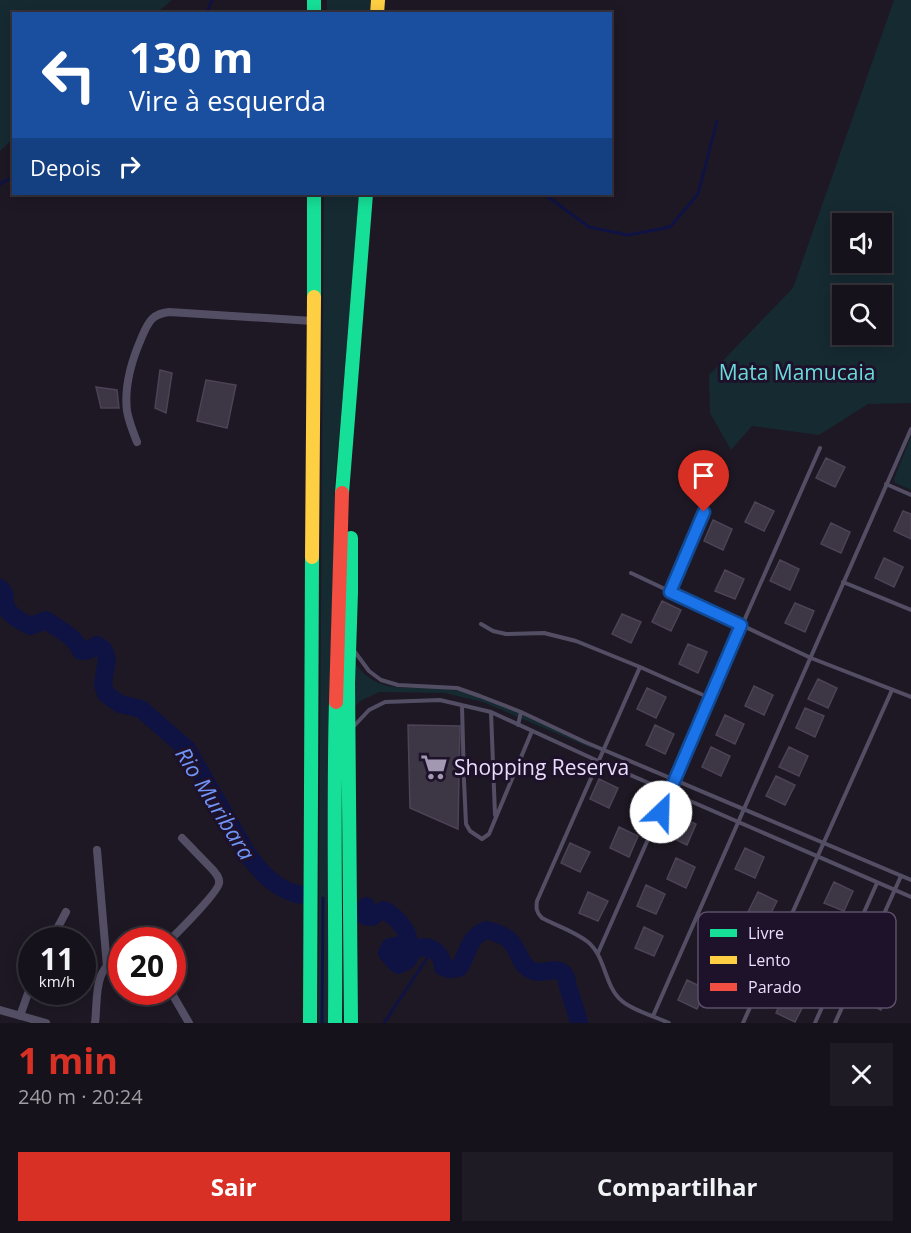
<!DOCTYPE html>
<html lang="pt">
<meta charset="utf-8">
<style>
body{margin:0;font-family:"Open Sans",sans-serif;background:#1f1b24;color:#f1f3f6;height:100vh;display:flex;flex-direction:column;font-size:22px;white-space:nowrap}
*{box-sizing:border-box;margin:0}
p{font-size:20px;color:#9e9ea3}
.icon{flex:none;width:33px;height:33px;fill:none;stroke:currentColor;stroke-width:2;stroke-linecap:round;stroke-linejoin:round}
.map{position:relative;height:1023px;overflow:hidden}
.sheet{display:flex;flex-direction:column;background:#16121b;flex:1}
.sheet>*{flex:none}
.hud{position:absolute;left:12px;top:12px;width:600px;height:183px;border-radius:0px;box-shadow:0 3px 15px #0003,0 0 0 2px #35323a;background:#1a4fa0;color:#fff;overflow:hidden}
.fabs{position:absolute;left:832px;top:213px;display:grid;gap:12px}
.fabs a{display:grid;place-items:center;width:60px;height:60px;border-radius:0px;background:#16121b;box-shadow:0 3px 15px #0003,0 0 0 2px #35323a;font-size:30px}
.speed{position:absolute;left:18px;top:927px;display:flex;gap:12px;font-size:30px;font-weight:700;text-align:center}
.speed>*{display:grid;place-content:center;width:78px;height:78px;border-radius:50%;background:#16121b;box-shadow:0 3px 15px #0003,0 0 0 2px #35323a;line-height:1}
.speed small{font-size:15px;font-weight:400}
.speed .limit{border:9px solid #d22;background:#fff;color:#111}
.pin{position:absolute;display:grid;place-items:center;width:51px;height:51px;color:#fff;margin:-62px -26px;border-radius:50% 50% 50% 0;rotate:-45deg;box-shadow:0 0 6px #0007}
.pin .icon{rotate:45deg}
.me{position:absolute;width:66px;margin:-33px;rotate:24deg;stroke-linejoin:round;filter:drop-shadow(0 0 4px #0008)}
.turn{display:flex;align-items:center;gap:21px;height:126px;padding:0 18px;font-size:27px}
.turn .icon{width:78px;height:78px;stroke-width:2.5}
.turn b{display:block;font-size:42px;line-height:51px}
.then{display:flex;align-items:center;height:57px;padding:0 18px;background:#0003;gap:12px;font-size:22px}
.round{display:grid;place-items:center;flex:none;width:63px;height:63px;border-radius:0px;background:#1f1b24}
.headline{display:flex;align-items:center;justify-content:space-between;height:102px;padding:0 18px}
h1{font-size:36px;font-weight:700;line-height:45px;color:#d93025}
.button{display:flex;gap:12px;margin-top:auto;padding:12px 18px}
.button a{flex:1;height:69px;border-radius:0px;background:#d93025;color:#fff;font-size:24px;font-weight:700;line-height:69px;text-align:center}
.button a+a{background:#1f1b24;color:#f1f3f6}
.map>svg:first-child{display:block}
.green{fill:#162a32;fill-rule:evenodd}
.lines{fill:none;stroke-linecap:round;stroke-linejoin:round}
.stream{stroke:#0f1344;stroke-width:3}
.river{stroke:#0f1344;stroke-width:18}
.building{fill:#3d3645;stroke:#4c4356;stroke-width:1.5}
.lane{stroke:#544e65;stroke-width:4}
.street{stroke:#544e65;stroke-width:8}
.fast{stroke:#16e098;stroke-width:14}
.slow{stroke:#ffcf43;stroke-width:14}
.jam{stroke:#f24e42;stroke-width:14}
.route-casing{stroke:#114b97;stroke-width:15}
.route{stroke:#1a73e8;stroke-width:10}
.labels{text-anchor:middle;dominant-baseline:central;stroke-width:6;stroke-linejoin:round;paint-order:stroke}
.park-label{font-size:21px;fill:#6adadc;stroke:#1d122a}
.poi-label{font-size:21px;fill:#e9ddfd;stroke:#1d122a;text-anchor:start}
.water-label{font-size:22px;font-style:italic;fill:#7095f8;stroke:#1d122a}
.key{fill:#1d122a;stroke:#5a4f69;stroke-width:1.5}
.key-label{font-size:16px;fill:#e9ddfd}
</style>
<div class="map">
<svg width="911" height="1023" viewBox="0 0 911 1023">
<rect width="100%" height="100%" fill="#1e1824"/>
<path class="green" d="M0 0H172L157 13 14 14 13 139 0 151Z
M327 0H371L370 13H327Z
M894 0H911V403L868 404 819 435 752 426 731 450 710 413 709 375 793 288ZM843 224H882V262H843ZM843 296H882V334H843Z
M324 194H360L335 481 331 649 329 1023H318Z
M911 436V490L895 483 894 479Z
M353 660C378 700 415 683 453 690 478 694 502 705 526 716 548 726 570 737 592 747L591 748 483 702 445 693 379 692 360 701 350 712Z"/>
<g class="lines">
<path class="stream" d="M206 14 212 0
M0 184 14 176
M544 194 589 227 628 235 670 227 698 194 717 121
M322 1023 323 898
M384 1023 433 949"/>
<path class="river" d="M0 588C8 595 3 599 6 607 11 617 22 622 31 626L46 620C59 630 74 635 81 651L89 650 97 645 104 650 107 660 103 684 106 694 120 704 141 709 187 749 248 855C262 874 278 891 302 895
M366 906 365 916 372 917 379 912 384 910C395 916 409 930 409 943L390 947 387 953 398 965C399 965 406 961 407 961 411 957 410 952 416 949 430 943 442 953 443 967L450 969 459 968C469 953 467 938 486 930 495 932 505 935 511 942 519 950 519 965 533 971 543 975 556 965 564 974 567 977 567 983 568 987 572 999 576 1011 579 1023"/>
</g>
<path class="building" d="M160 370 172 373 166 413 155 408Z
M206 380 236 385 227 428 197 421Z
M96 387 117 390 119 408H101Z
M826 458 845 467 835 487 816 478Z
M755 502 774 511 764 531 745 522Z
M903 511 911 514V539L894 531Z
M713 520 732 529 723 550 704 541Z
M831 523 850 532 841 553 821 544Z
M884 558 903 567 894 587 875 578Z
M780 560 799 569 790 590 770 581Z
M725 570 744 579 735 599 715 591Z
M662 601 681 610 671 631 652 622Z
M795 603 814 611 805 632 785 623Z
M622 614 641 622 631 643 612 634Z
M688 644 707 652 698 673 679 664Z
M818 679 837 688 828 708 808 699Z
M754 686 773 695 764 715 745 706Z
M647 688 666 697 656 718 637 709Z
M805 708 824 716 815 737 796 728Z
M725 715 744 724 735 744 716 735Z
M408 725 460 726 458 829 410 808Z
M655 725 674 734 665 754 646 745Z
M711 747 730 756 721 776 702 767Z
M789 747 808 756 799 776 779 767Z
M776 776 795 785 785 805 766 796Z
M599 779 618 788 609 808 590 799Z
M677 815 696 824 687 845 668 836Z
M619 827 638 836 629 857 610 848Z
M570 843 590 852 580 872 561 863Z
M745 848 764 857 755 878 735 869Z
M676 858 695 867 686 888 667 879Z
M834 882 853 891 844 911 824 903Z
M646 885 665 894 656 914 637 906Z
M588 892 608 901 598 921 579 913Z
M758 892 777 901 767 921 748 912Z
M644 927 663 936 654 956 635 948Z
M687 980 706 989 697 1009 678 1000Z
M871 981 890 989 881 1010 862 1001Z
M785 993 805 1002 795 1022 776 1013Z"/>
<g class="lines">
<path class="lane" d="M886 484 911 495
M631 573 811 658 911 697
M843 582 911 610
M670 592 712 492
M481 624 493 631 506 634 544 633 576 641 640 667 710 698
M355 652 369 671 381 680 398 685 457 688 480 696 521 712 585 742 911 880
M640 667 537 901C536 908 536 912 542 918 557 926 574 931 588 942 606 957 604 986 622 1001 632 1010 656 1017 669 1023
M462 706 464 781 466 824 470 831 482 839 489 834 532 731
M491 712 495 815
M518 725 521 712
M354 726 369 710 385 702 440 700 491 712 598 761 911 897
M598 953C673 785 745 616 820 448
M653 1016 911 429
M743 1023 892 690
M815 1023 877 883
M835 1023 901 876"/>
<path class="street" d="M137 442C133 432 129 422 127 411 124 386 131 362 141 339 144 332 147 324 152 319 157 314 162 313 169 312L313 321
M97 850 107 967
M51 940 66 912
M170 940C178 932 219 891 219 883 220 878 216 874 213 870L182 838
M171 992 189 1023
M0 1010 46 1023
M20 1016 32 982
M95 1023C98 1003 92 962 122 960"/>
<path class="fast" d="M314 0V14
M314 297V194
M342 493 366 194
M351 538V592L348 683 351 1023
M310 1023 312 557
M335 1023C336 916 333 809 336 702"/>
<path class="slow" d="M377 14 378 0
M312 557 314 297"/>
<path class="jam" d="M336 702 342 493"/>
</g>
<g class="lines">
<defs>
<path id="route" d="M661 812 741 625 670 592 704 512"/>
</defs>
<use href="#route" class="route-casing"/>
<use href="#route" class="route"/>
</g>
<defs>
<symbol id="supermarket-bare" viewBox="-9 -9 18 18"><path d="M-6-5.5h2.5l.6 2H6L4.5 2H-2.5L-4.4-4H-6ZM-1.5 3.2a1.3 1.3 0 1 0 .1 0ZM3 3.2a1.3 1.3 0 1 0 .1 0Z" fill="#a298b1" stroke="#1d122a" stroke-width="2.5" paint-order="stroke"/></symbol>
</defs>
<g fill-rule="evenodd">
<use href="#supermarket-bare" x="415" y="748" width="38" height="38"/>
</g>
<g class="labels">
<g class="park-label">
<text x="797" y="372">Mata Mamucaia</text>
</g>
<g class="poi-label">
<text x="454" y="767">Shopping Reserva</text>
</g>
<g class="water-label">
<text transform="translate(216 803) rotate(58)">Rio Muribara</text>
</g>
</g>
<rect x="698" y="912" width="198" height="96" rx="9" class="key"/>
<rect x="710" y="929" width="27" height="8" fill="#16e098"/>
<rect x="710" y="956" width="27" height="8" fill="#ffcf43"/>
<rect x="710" y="983" width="27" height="8" fill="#f24e42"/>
<g class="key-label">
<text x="748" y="939">Livre</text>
<text x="748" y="966">Lento</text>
<text x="748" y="993">Parado</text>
</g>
</svg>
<div class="fabs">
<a><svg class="icon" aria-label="sound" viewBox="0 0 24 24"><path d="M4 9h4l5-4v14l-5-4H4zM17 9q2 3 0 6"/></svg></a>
<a><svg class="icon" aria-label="search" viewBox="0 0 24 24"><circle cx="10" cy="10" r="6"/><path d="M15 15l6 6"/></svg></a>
</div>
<div class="speed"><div>11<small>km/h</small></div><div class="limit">20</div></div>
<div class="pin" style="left:704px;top:512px;background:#d93025"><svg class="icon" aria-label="arrive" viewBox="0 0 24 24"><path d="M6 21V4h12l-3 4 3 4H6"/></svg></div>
<svg class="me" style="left:661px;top:812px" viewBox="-20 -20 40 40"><circle r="19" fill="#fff"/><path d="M0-13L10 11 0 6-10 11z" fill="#1a73e8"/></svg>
<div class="hud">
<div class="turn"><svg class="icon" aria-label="left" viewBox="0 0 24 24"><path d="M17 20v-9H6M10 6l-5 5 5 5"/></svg><div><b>130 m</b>Vire à esquerda</div></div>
<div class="then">Depois<svg class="icon" aria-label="right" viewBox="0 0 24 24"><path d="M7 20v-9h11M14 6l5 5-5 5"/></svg></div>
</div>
</div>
<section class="sheet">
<div class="headline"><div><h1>1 min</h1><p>240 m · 20:24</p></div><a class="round"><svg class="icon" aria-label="close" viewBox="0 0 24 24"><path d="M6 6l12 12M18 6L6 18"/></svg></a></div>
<div class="button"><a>Sair</a><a>Compartilhar</a></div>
</section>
